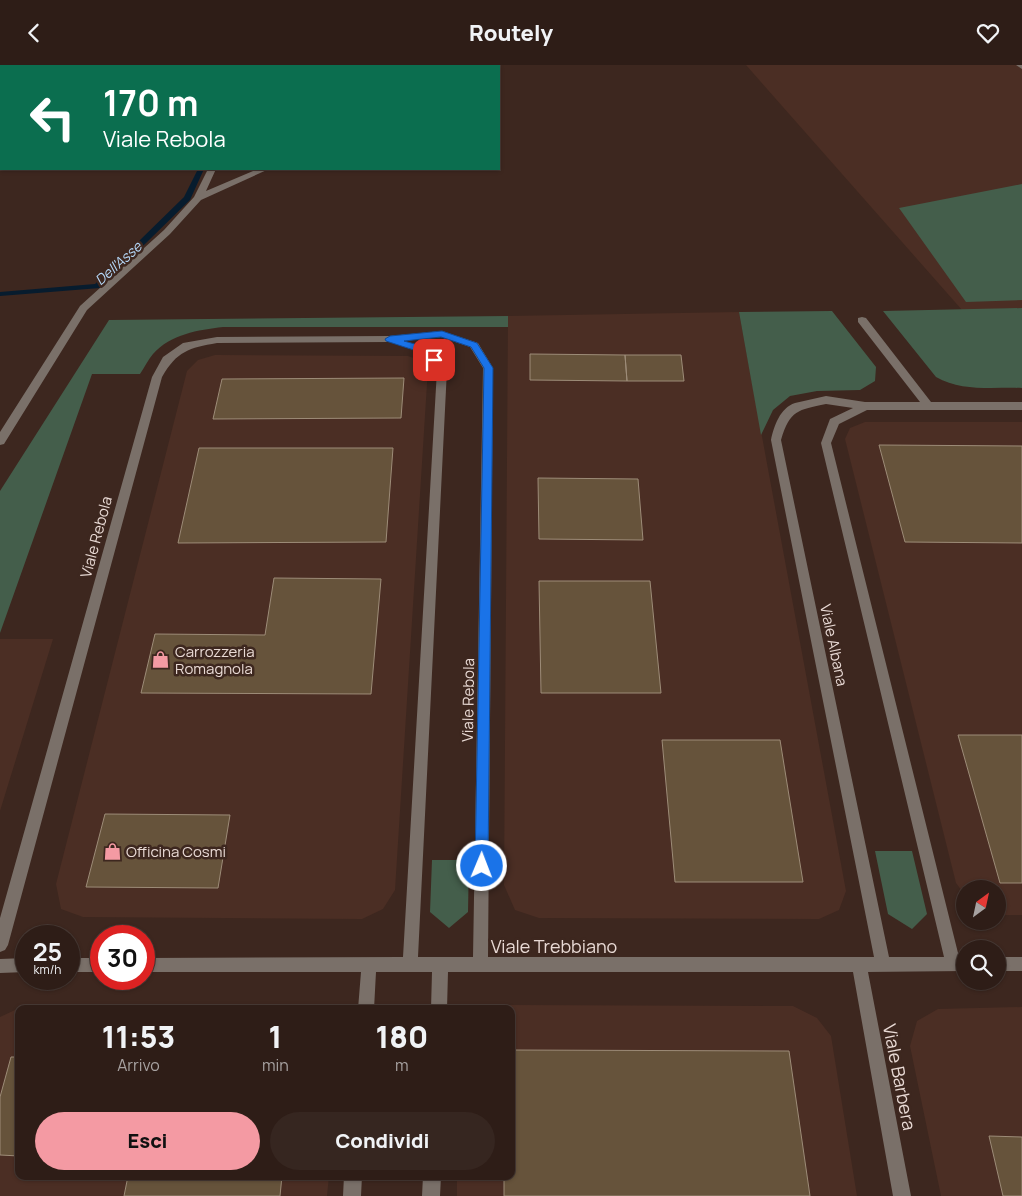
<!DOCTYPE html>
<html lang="it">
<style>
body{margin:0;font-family:Manrope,sans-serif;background:#362620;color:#f1f3f6;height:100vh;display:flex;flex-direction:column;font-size:19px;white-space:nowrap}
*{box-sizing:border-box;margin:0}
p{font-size:16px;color:#a7a2a1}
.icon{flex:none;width:28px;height:28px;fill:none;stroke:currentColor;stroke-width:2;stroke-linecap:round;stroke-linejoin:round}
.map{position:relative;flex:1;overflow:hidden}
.sheet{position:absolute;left:15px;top:940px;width:500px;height:175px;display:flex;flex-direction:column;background:#2e1d17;border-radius:10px;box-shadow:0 1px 4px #0004,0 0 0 1px #493b36}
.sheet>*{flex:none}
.guide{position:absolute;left:0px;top:0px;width:500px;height:105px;box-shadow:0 1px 4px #0004,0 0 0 1px #493b36;background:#0b6e4f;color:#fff;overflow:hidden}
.needle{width:32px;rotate:33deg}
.buttons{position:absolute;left:956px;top:815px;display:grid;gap:10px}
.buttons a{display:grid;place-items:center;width:50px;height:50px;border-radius:50%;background:#2e1d17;box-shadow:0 1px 4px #0004,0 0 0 1px #493b36;font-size:25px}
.speed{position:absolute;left:15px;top:860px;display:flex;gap:10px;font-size:25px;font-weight:700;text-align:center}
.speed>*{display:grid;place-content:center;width:65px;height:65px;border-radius:50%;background:#2e1d17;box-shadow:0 1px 4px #0004,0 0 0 1px #493b36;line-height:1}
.speed small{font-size:12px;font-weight:400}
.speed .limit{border:8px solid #d22;background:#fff;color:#111}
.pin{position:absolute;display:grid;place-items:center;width:42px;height:42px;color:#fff;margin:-21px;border-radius:10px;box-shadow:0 2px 8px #0006}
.me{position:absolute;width:55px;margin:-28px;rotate:1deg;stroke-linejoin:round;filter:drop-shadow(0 0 4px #0008)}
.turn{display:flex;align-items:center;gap:18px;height:105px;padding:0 20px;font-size:22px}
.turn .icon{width:65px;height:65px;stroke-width:2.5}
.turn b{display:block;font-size:35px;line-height:42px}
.eta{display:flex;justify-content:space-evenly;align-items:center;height:85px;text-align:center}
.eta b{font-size:30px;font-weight:800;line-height:35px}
.button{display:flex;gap:10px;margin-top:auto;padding:10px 20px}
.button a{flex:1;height:58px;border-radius:30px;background:#f49aa3;color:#111;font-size:20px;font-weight:800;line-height:58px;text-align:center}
.button a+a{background:#362620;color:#f1f3f6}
header{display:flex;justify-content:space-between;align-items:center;height:65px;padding:0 20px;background:#2e1d17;font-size:22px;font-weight:800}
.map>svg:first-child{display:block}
.built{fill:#4b2e24}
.green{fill:#445e4b}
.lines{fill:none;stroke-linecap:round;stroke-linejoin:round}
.stream{fill:#071c2e;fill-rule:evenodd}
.building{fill:#66533b;stroke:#9d8c78}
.minor{fill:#7a7069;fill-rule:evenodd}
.route{fill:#1a73e8;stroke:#114b97}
.labels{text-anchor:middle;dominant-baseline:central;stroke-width:5;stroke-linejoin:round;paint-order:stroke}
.far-water-label{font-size:14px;font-style:italic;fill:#b5d8f9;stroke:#3d271f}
.street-label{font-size:15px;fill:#e9dad5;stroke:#3d271f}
.poi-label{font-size:15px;fill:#e9dad5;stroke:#3d271f;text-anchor:start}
.near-street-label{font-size:18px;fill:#e9dad5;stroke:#3d271f}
</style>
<header><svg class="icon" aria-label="back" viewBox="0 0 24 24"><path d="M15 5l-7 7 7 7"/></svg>Routely<svg class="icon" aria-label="heart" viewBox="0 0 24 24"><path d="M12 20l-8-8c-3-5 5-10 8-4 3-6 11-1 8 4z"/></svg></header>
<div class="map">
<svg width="1022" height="1131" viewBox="0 0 1022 1131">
<rect width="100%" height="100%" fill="#3d271f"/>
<path class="built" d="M746 0H1022V243L962 245Z
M739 247 846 826 839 845 819 854 539 853 515 845 504 820 508 251Z
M215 290 408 291 422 296 428 303 395 825 383 844 362 854 83 852 61 844 56 819 187 306 198 295Z
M865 357H1022V850H998V824H965V830L956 818 845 374 850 363Z
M0 574H53L0 746Z
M497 940 793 941 817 953 831 971 857 1131H457V1111H511V944H489Z
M1022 942V1131H941L910 981 917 956 938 944Z
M15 945H19V1111H329L327 1131H0V952Z"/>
<path class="green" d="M1022 119V235L966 237 899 143Z
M1022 243V323C993 322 962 327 936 312L883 246Z
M832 246 876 302 875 316 860 325 817 326 790 331 773 345 761 370 739 247Z
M508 251V262H223C198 265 171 269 153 289 148 295 144 303 140 309H92L0 568V426L109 255Z
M875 786H912L927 849 912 864 888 849Z
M432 795H469L468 847 449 863 430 847Z"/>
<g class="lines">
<path class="stream" d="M198 104H204L190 135 100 223 0 231V227L95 219 184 132Z"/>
</g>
<path class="building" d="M530 289 625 290 627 316 530 315Z
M625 290H681L684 316H627Z
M404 313 401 353 213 354 222 314Z
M879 380 1022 381V478L905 477Z
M199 383H393L386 477 178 478Z
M538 413 638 414 643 475 539 474Z
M274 513 381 514 371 629 141 628 155 569 265 570Z
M539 516H650L661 628H541Z
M958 670H1022V818H1000Z
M662 675H780L803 817H675Z
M105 749 230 750 218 823 86 822Z
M511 985 789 986 810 1131H504V1111H511Z
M11 992H19V1091L0 1090V1032Z
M989 1071 1022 1072V1131H1003Z
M128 1111H282L280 1131H124Z"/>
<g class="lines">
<path class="minor" d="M1016 0H1022V4Z
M208 104H216L206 126 258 104H269L201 135 170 169 87 245 4 379 0 380V367L80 241 164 165 194 132Z
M862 252 866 253 931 337H1022V345H867L839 359 831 378 959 892H965V906L868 907 911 1131H893L853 907H448L447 944H431L432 907H376L374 944H358L361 907H144V893L403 892 437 305 422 288 390 277 217 278C189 283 177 286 162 312L8 880 5 885 0 887V853L152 312 163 292 183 278 217 272 390 271 442 266 478 278 493 303 488 892H874L771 375C774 361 780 343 795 338L826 331 865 337H920L858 257V253ZM441 272 470 282 483 303 473 892H418L447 304 430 284 404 276ZM826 339 853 343 830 354 821 378 944 892H889L781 375C790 345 798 345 826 339Z
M998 892H1022V906H998Z
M26 893V907L0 908V894Z
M69 893H101V907H69Z
M344 1111H362L361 1131H343Z
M423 1111H441L440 1131H422Z"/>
</g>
<path class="route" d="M442 266 477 278 493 303 488 801 486 805 482 807 477 805 475 801 484 303 471 282 441 272 404 276 429 283 439 295 434 298 431 297 423 288 386 276 385 274 390 271Z"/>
<defs>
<symbol id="shop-bare" viewBox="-9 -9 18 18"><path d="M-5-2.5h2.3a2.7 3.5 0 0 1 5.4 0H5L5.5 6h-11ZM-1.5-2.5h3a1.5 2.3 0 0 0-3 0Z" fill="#f49aa3" stroke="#3d271f" stroke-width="2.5" paint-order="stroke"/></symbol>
</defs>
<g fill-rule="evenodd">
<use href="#shop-bare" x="148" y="582" width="25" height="25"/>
<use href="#shop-bare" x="100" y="774" width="25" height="25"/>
</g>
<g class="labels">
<g class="far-water-label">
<text transform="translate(118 198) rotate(-42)">Dell'Asse</text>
</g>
<g class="street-label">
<text transform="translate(96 472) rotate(-75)">Viale Rebola</text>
<text transform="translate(834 580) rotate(78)">Viale Albana</text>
<text transform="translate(468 635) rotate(-89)">Viale Rebola</text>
</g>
<g class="poi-label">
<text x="175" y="586">Carrozzeria<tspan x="175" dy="17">Romagnola</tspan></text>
<text x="126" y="786">Officina Cosmi</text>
</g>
<g class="near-street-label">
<text x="554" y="881">Viale Trebbiano</text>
<text transform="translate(900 1012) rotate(79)">Viale Barbera</text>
</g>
</g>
</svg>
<div class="buttons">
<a><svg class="needle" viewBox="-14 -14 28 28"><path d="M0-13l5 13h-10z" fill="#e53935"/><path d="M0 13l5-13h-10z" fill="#a7a2a1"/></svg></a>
<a><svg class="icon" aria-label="search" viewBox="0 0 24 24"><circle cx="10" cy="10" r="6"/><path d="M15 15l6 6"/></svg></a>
</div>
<div class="speed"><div>25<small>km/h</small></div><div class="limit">30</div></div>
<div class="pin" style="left:434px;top:295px;background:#d93025"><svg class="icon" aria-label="arrive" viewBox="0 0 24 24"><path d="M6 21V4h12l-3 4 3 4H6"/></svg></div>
<svg class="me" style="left:482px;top:801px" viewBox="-20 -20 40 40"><circle r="17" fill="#1a73e8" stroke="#fff" stroke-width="3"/><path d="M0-11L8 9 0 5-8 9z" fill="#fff"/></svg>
<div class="guide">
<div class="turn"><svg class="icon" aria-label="left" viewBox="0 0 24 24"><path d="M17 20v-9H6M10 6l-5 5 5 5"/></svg><div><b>170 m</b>Viale Rebola</div></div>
</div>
<section class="sheet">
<div class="eta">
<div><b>11:53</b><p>Arrivo</p></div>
<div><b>1</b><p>min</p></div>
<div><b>180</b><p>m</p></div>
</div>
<div class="button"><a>Esci</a><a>Condividi</a></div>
</section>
</div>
